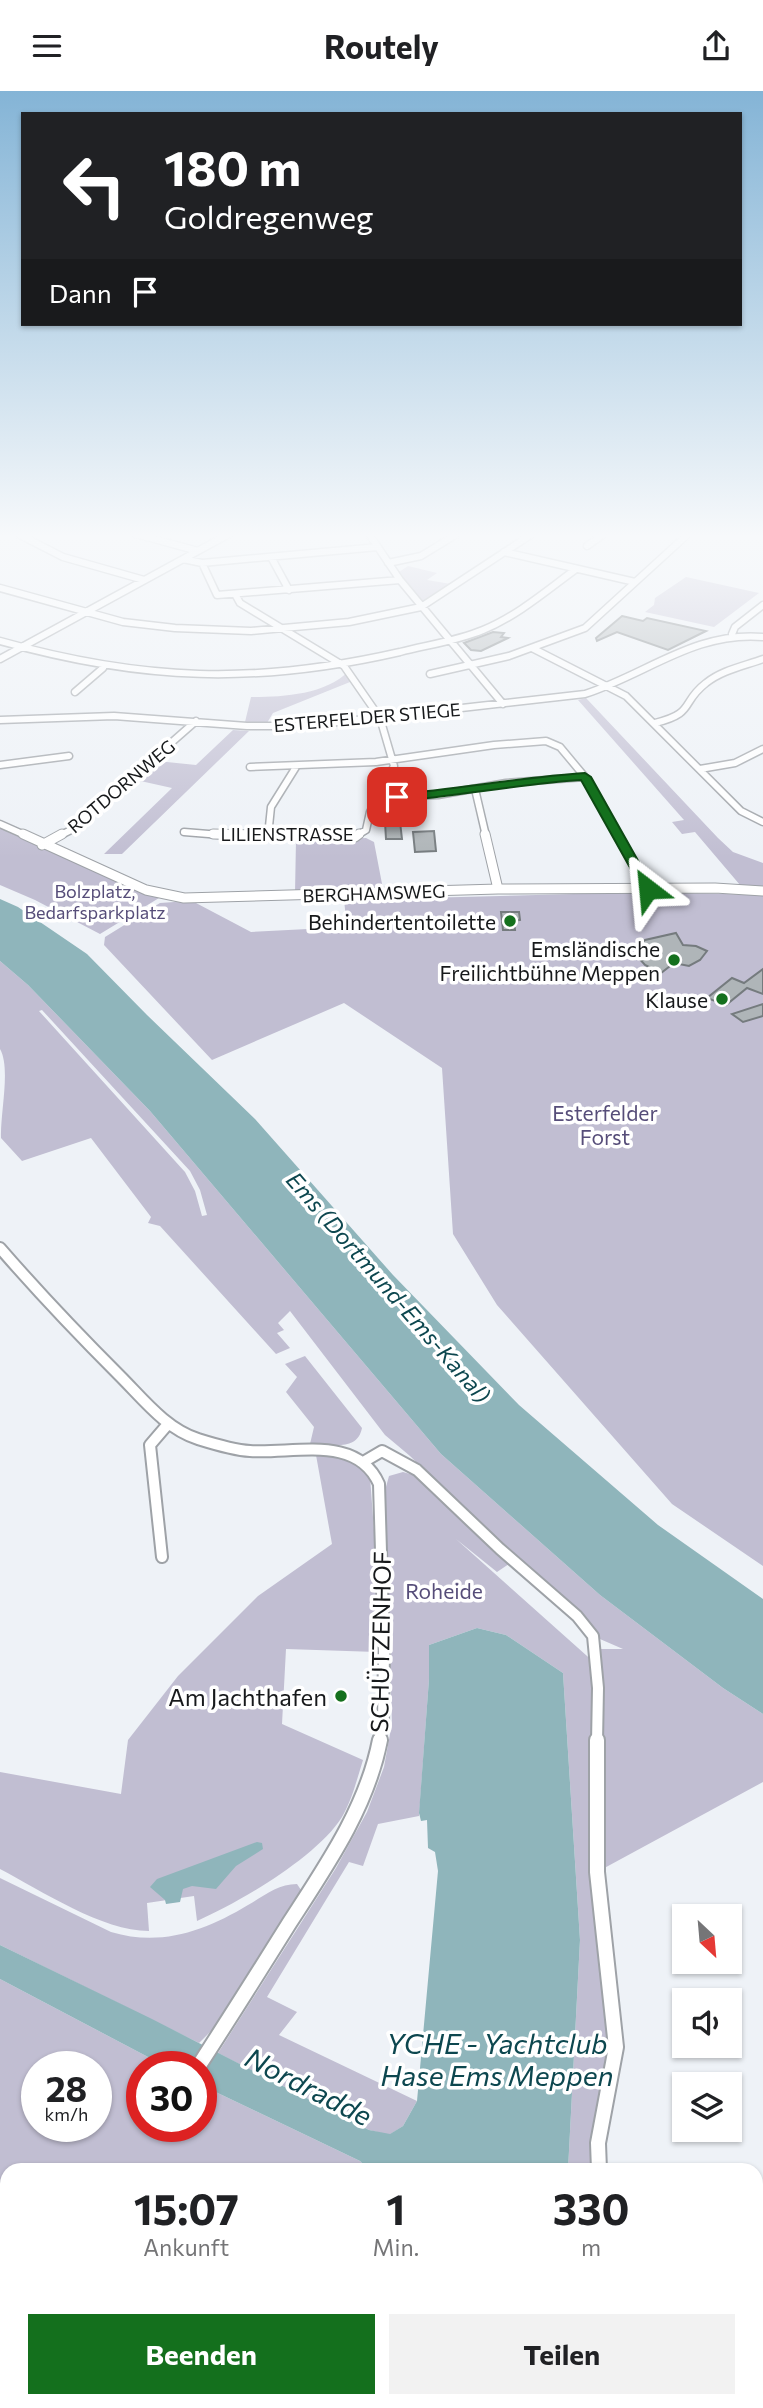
<!DOCTYPE html>
<html lang="de">
<meta charset="utf-8">
<style>
body{margin:0;font-family:Commissioner,sans-serif;background:#f2f2f2;color:#202124;height:100vh;display:flex;flex-direction:column;font-size:26px;white-space:nowrap}
*{box-sizing:border-box;margin:0}
p{font-size:23px;color:#757577}
.icon{flex:none;width:38px;height:38px;fill:none;stroke:currentColor;stroke-width:2;stroke-linecap:round;stroke-linejoin:round}
.map{position:relative;flex:1;overflow:hidden}
.side{position:absolute;left:0px;top:2072px;width:763px;height:245px;display:flex;flex-direction:column;background:#fff;border-radius:21px 21px 0 0;box-shadow:0 2px 5px #0004}
.side>*{flex:none}
.guide{position:absolute;left:21px;top:21px;width:721px;height:214px;border-radius:0px;box-shadow:0 2px 5px #0004;background:#202124;color:#fff;overflow:hidden}
.needle{width:46px;rotate:154deg}
.tools{position:absolute;left:672px;top:1813px;display:grid;gap:14px}
.tools a{display:grid;place-items:center;width:70px;height:70px;border-radius:0px;background:#fff;box-shadow:0 2px 5px #0004;font-size:35px}
.speed{position:absolute;left:21px;top:1960px;display:flex;gap:14px;font-size:35px;font-weight:700;text-align:center}
.speed>*{display:grid;place-content:center;width:91px;height:91px;border-radius:50%;background:#fff;box-shadow:0 2px 5px #0004;line-height:1}
.speed small{font-size:18px;font-weight:400}
.speed .limit{border:10px solid #d22;background:#fff;color:#111}
.pin{position:absolute;display:grid;place-items:center;width:60px;height:60px;color:#fff;margin:-30px;border-radius:14px;box-shadow:0 4px 10px #0006}
.me{position:absolute;width:77px;margin:-38px;rotate:331deg;stroke-linejoin:round;filter:drop-shadow(0 0 5px #0008)}
.turn{display:flex;align-items:center;gap:24px;height:147px;padding:0 28px;font-size:32px}
.turn .icon{width:91px;height:91px;stroke-width:2.5}
.turn b{display:block;font-size:49px;line-height:60px}
.then{display:flex;align-items:center;height:66px;padding:0 28px;background:#0003;gap:14px;font-size:26px}
.eta{display:flex;justify-content:space-evenly;align-items:center;height:119px;text-align:center}
.eta b{font-size:42px;font-weight:700;line-height:49px}
.button{display:flex;gap:14px;margin-top:auto;padding:14px 28px}
.button a{flex:1;height:80px;border-radius:0px;background:#14701d;color:#fff;font-size:28px;font-weight:700;line-height:80px;text-align:center}
.button a+a{background:#f2f2f2;color:#202124}
header{display:flex;justify-content:space-between;align-items:center;height:91px;padding:0 28px;background:#fff;font-size:32px;font-weight:700}
.map>svg:first-child{display:block}
.green{fill:#c1bed2;fill-rule:evenodd}
.water{fill:#8fb5bb}
.building{fill:#afb5b8;stroke:#757b7e;stroke-width:2}
.lines{fill:none;stroke-linecap:round;stroke-linejoin:round}
.minor-far3-casing{stroke:#9ea2a7;stroke-width:9}
.minor-far2-casing{stroke:#9ea2a7;stroke-width:11}
.minor-far1-casing{stroke:#9ea2a7;stroke-width:14}
.minor-casing{stroke:#9ea2a7;stroke-width:18}
.minor-far3{stroke:#fff;stroke-width:6}
.minor-far2{stroke:#fff;stroke-width:9}
.minor-far1{stroke:#fff;stroke-width:10}
.minor{stroke:#fff;stroke-width:14}
.route{fill:#14701d;stroke:#0d4913;stroke-width:2}
.poi-dot{fill:#14701d;stroke:#fff;stroke-width:2.5}
.labels{text-anchor:middle;dominant-baseline:central;stroke-width:7;stroke-linejoin:round;paint-order:stroke}
.far-street-label{font-size:18px;fill:#17191b;stroke:#fff}
.far-park-label{font-size:18px;fill:#564d79;stroke:#fff}
.poi-label{font-size:21px;fill:#17191b;stroke:#fff;text-anchor:end}
.park-label{font-size:21px;fill:#564d79;stroke:#fff}
.water-label{font-size:23px;font-style:italic;fill:#0d474f;stroke:#fff}
.near-street-label{font-size:24px;fill:#17191b;stroke:#fff}
.near-poi-label{font-size:24px;fill:#17191b;stroke:#fff;text-anchor:end}
.near-water-label{font-size:28px;font-style:italic;fill:#0d474f;stroke:#fff}
</style>
<header><svg class="icon" aria-label="menu" viewBox="0 0 24 24"><path d="M4 6h16M4 12h16M4 18h16"/></svg>Routely<svg class="icon" aria-label="share" viewBox="0 0 24 24"><path d="M12 15V3M7 8l5-5 5 5M5 13v7h14v-7"/></svg></header>
<div class="map">
<svg width="763" height="2317" viewBox="0 0 763 2317">
<rect width="100%" height="100%" fill="#eef2f7"/>
<path class="green" d="M408 475 437 482 427 489 451 493 427 509H420L399 481Z
M686 486 759 502 714 536 645 521 654 514 655 507Z
M349 580 355 589 273 622 267 632 245 631 251 606C282 606 325 604 349 580Z
M586 607 718 747 733 761 763 772V796L740 794 695 741 682 743 672 731 684 729 578 609Z
M233 639 249 640 122 763H104L172 697 136 689 145 687 159 675 157 670 196 674Z
M0 737 159 807 100 843 35 809 0 794Z
M366 747 374 751 383 798 295 802 296 749Z
M649 801 763 804V1475L672 1413 497 1214 453 1143 442 977 344 912 212 969 104 854 105 846 160 812 174 811 196 812 251 841 347 836 344 809ZM676 842 683 854 696 855 707 860 700 869 689 875 674 872 660 882 645 874 637 865V858L646 849Z
M0 870 28 894 150 1020 441 1363 600 1504 723 1597 763 1623V1691L597 1781 616 1956 599 2079H568L580 1849 563 1582 506 1544 477 1537 429 1554V1588L419 1725 378 1733 363 1775 349 1771 267 1906 297 1921 279 1944 417 2010 403 2035 389 2044 369 2039 218 1962 336 1777 367 1721 384 1676 392 1632 384 1403 389 1385 403 1381 417 1385 512 1471 497 1481 456 1448 596 1573V1558H623L593 1545 410 1365 385 1344 290 1220 278 1232 284 1239 277 1242 290 1257 276 1263 160 1135 148 1132 151 1126 91 1047 22 1070 1 1047C0 1022 11 977 0 958ZM42 919 190 1080 200 1099 207 1124 202 1125 195 1100 185 1081 39 920Z
M305 1265 362 1337C357 1362 329 1352 310 1353L314 1336 286 1301 297 1286 285 1273Z
M333 1363 357 1370 370 1386 375 1453 377 1561 286 1558 282 1633 363 1669C357 1688 352 1709 342 1726 317 1766 240 1811 197 1830L194 1805 147 1812 149 1840C102 1840 42 1800 0 1778V1681L121 1703 128 1649 178 1585 258 1505 332 1453 316 1364Z
M0 1787 111 1841C161 1856 205 1840 248 1814 264 1805 278 1793 297 1793L301 1799 212 1939 199 1952 0 1854Z
M0 1888 167 1976H142V2035H201V1994L360 2070 369 2079H7V2310H383L382 2317H0ZM37 1976H96V2035H37Z
M763 2130V2246L756 2251V2135Z"/>
<path class="water" d="M0 808 18 816 87 863 147 924 255 1028 393 1184 519 1314 658 1434 763 1508V1623L723 1597 600 1504 441 1363 150 1020 28 894 0 870Z
M477 1537 506 1544 563 1582 580 1849 568 2079H369L360 2070 201 1994V1976H167L0 1888V1854L152 1928 369 2039 390 2043 403 2035 417 2010 438 1780 435 1761 428 1757 427 1729 421 1730 419 1722 429 1588V1554Z
M257 1751 262 1752 263 1758 236 1775 216 1798 192 1795 183 1798 180 1811 166 1813 165 1809 150 1796 157 1788Z
M383 2310H542L538 2317H382Z"/>
<path class="building" d="M622 525 643 530 647 527 706 540 668 559 617 541 597 550 596 547Z
M493 541 504 542 501 546 508 547 481 560 471 559 464 552Z
M385 731H400L402 748H386Z
M434 740 436 760 415 761 413 741Z
M501 821H519L520 829 514 830 515 839H503Z
M676 842 683 854 696 855 707 860 700 869 689 875 674 872 661 882 645 874 637 865V856L645 849Z
M763 878V903L747 897 726 914 707 907 732 887 744 892Z
M763 913V925L743 931 732 923Z"/>
<g class="lines">
<defs>
<path id="minor-far3" d="M18 443 63 466 144 489
M136 443 198 460
M369 443 400 489 503 613
M587 455 604 443
M504 461 635 491
M271 466 289 499
M183 468 202 472 378 456
M202 472 217 504 400 489
M388 472 421 465 457 443
M0 497 123 531 175 537 251 540 349 531 421 516 532 443
M235 503 240 512 344 575 380 627 394 675 370 721 366 739 356 745
M732 543 735 536 763 514
M0 550C142 590 256 594 400 561 427 554 457 550 483 539 517 525 546 500 576 478
M532 557 626 605 741 720 763 731
M0 568 229 443
M430 583 509 565 585 537 688 443
M75 601 103 577
M0 629 114 625 247 635H303L585 603C647 583 695 540 763 546
M655 632C696 622 680 612 706 592 722 579 744 575 763 568
M0 674 69 665
M250 676 376 671 494 654 546 650 560 656 585 686 618 745
M700 678 735 672 763 658
M475 698 486 745
M377 706 438 704 506 692 585 686
M0 733 27 745
M184 741 233 745
M59 745 73 738 196 630
M268 745 271 716 296 676"/>
<path id="minor-far2" d="M23 743 146 799 184 807 498 798 715 797 763 800
M213 743 355 746 359 743
M485 743 498 798
M617 743 648 798
M42 754 62 743"/>
<path id="minor-far1" d="M0 1157C39 1202 79 1244 120 1285 143 1308 166 1338 198 1348 214 1353 233 1359 250 1360 294 1363 357 1343 379 1393L384 1561 383 1631 379 1651
M365 1370 382 1360 417 1379 500 1458 577 1525 593 1545 598 1597 597 1651
M162 1466 150 1354 168 1333"/>
<path id="minor" d="M597 1649V1781L616 1956 598 2052 599 2079
M198 1976C229 1928 260 1879 290 1831 327 1774 367 1716 380 1649
M756 2302 763 2311"/>
</defs>
<use href="#minor-far3" class="minor-far3-casing"/>
<use href="#minor-far2" class="minor-far2-casing"/>
<use href="#minor-far1" class="minor-far1-casing"/>
<use href="#minor" class="minor-casing"/>
<use href="#minor-far3" class="minor-far3"/>
<use href="#minor-far2" class="minor-far2"/>
<use href="#minor-far1" class="minor-far1"/>
<use href="#minor" class="minor"/>
</g>
<linearGradient id="sky" x2="0" y2="1"><stop stop-color="#84b4d6"/><stop offset="0.58" stop-color="#f7f9fb"/><stop offset="1" stop-color="#f7f9fb" stop-opacity="0"/></linearGradient>
<rect width="763" height="767" fill="url(#sky)"/>
<path class="route" d="M585 682 591 686 654 798 652 800H643L642 798 581 689C519 693 459 705 397 710L391 706 397 703C460 698 522 686 585 682Z"/>
<g class="poi-dot">
<circle cx="510" cy="830" r="7"/>
<circle cx="674" cy="869" r="7"/>
<circle cx="722" cy="908" r="7"/>
<circle cx="341" cy="1605" r="7"/>
</g>
<g class="labels">
<g class="far-street-label">
<text transform="translate(367 626) rotate(-5)">ESTERFELDER STIEGE</text>
<text transform="translate(121 695) rotate(-40)">ROTDORNWEG</text>
<text x="287" y="743">LILIENSTRASSE</text>
<text transform="translate(374 802) rotate(-2)">BERGHAMSWEG</text>
</g>
<g class="far-park-label">
<text x="95" y="800">Bolzplatz,<tspan x="95" dy="21">Bedarfsparkplatz</tspan></text>
</g>
<g class="poi-label">
<text x="496" y="830">Behindertentoilette</text>
<text x="660" y="857">Emsländische<tspan x="660" dy="24">Freilichtbühne Meppen</tspan></text>
<text x="708" y="908">Klause</text>
</g>
<g class="park-label">
<text x="605" y="1021">Esterfelder<tspan x="605" dy="24">Forst</tspan></text>
<text x="444" y="1499">Roheide</text>
</g>
<g class="water-label">
<text transform="translate(389 1196) rotate(49)">Ems (Dortmund-Ems-Kanal)</text>
</g>
<g class="near-street-label">
<text transform="translate(380 1551) rotate(-89)">SCHÜTZENHOF</text>
</g>
<g class="near-poi-label">
<text x="327" y="1605">Am Jachthafen</text>
</g>
<g class="near-water-label">
<text x="497" y="1952">YCHE - Yachtclub<tspan x="497" dy="32">Hase Ems Meppen</tspan></text>
<text transform="translate(309 1995) rotate(27)">Nordradde</text>
</g>
</g>
</svg>
<div class="tools">
<a><svg class="needle" viewBox="-14 -14 28 28"><path d="M0-13l5 13h-10z" fill="#e53935"/><path d="M0 13l5-13h-10z" fill="#757577"/></svg></a>
<a><svg class="icon" aria-label="sound" viewBox="0 0 24 24"><path d="M4 9h4l5-4v14l-5-4H4zM17 9q2 3 0 6"/></svg></a>
<a><svg class="icon" aria-label="layers" viewBox="0 0 24 24"><path d="M12 4l9 5-9 5-9-5zM3 14l9 5 9-5"/></svg></a>
</div>
<div class="speed"><div>28<small>km/h</small></div><div class="limit">30</div></div>
<div class="pin" style="left:397px;top:706px;background:#d93025"><svg class="icon" aria-label="arrive" viewBox="0 0 24 24"><path d="M6 21V4h12l-3 4 3 4H6"/></svg></div>
<svg class="me" style="left:648px;top:798px" viewBox="-20 -20 40 40"><path d="M0-17L14 15 0 8-14 15z" fill="#14701d" stroke="#fff" stroke-width="4"/></svg>
<div class="guide">
<div class="turn"><svg class="icon" aria-label="left" viewBox="0 0 24 24"><path d="M17 20v-9H6M10 6l-5 5 5 5"/></svg><div><b>180 m</b>Goldregenweg</div></div>
<div class="then">Dann<svg class="icon" aria-label="arrive" viewBox="0 0 24 24"><path d="M6 21V4h12l-3 4 3 4H6"/></svg></div>
</div>
<section class="side">
<div class="eta">
<div><b>15:07</b><p>Ankunft</p></div>
<div><b>1</b><p>Min.</p></div>
<div><b>330</b><p>m</p></div>
</div>
<div class="button"><a>Beenden</a><a>Teilen</a></div>
</section>
</div>
